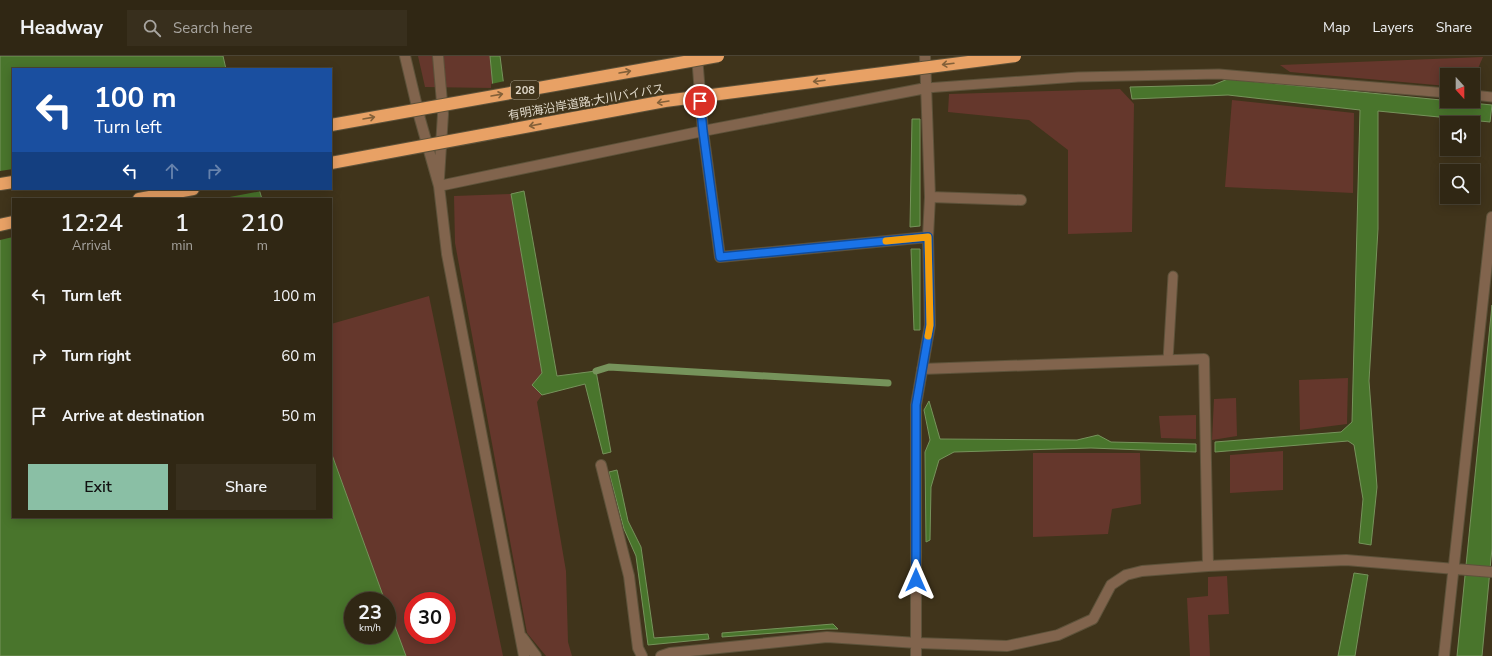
<!DOCTYPE html>
<meta charset="utf-8">
<style>
body{margin:0;font-family:"Nunito Sans","Noto Sans JP",sans-serif;background:#382f1d;color:#f1f3f6;height:100vh;display:flex;flex-direction:column;font-size:15px;white-space:nowrap}
*{box-sizing:border-box;margin:0}
p{font-size:13px;color:#a8a5a0}
.icon{flex:none;width:22px;height:22px;fill:none;stroke:currentColor;stroke-width:2;stroke-linecap:round;stroke-linejoin:round}
.map{position:relative;flex:1;overflow:hidden}
.drawer{position:absolute;left:12px;top:142px;width:320px;height:320px;display:flex;flex-direction:column;background:#302714;border-radius:0px;box-shadow:0 2px 10px #0003,0 0 0 1px #4b4434}
.drawer>*{flex:none}
.guide{position:absolute;left:12px;top:12px;width:320px;height:122px;border-radius:0px;box-shadow:0 2px 10px #0003,0 0 0 1px #4b4434;background:#1a4fa0;color:#fff;overflow:hidden}
.needle{width:26px;rotate:159deg}
.tools{position:absolute;left:1440px;top:12px;display:grid;gap:8px}
.tools a{display:grid;place-items:center;width:40px;height:40px;border-radius:0px;background:#302714;box-shadow:0 2px 10px #0003,0 0 0 1px #4b4434;font-size:20px}
.speed{position:absolute;left:344px;top:536px;display:flex;gap:8px;font-size:20px;font-weight:700;text-align:center}
.speed>*{display:grid;place-content:center;width:52px;height:52px;border-radius:50%;background:#302714;box-shadow:0 2px 10px #0003,0 0 0 1px #4b4434;line-height:1}
.speed small{font-size:10px;font-weight:400}
.speed .limit{border:6px solid #d22;background:#fff;color:#111}
.pin{position:absolute;display:grid;place-items:center;width:34px;height:34px;color:#fff;margin:-17px;border:2px solid #fff;border-radius:50%;box-shadow:0 1px 4px #0007}
.me{position:absolute;width:44px;margin:-22px;rotate:0deg;stroke-linejoin:round;filter:drop-shadow(0 0 3px #0008)}
.turn{display:flex;align-items:center;gap:14px;height:84px;padding:0 16px;font-size:18px}
.turn .icon{width:52px;height:52px;stroke-width:2.5}
.turn b{display:block;font-size:28px;line-height:34px}
.lanes{display:flex;align-items:center;height:38px;padding:0 16px;background:#0003;justify-content:center;gap:20px;direction:ltr}
.lanes .off{opacity:.35}
.eta{display:flex;justify-content:space-evenly;align-items:center;height:68px;text-align:center}
.eta b{font-size:24px;font-weight:600;line-height:28px}
.cta{display:flex;gap:8px;margin-top:auto;padding:8px 16px}
.cta a{flex:1;height:46px;border-radius:0px;background:#8abfa5;color:#111;font-size:16px;font-weight:600;line-height:46px;text-align:center}
.cta a+a{background:#382f1d;color:#f1f3f6}
ul{padding:0;list-style:none}
li{display:flex;align-items:center;gap:12px;height:60px;padding:0 16px}
li div{flex:1}
li b{display:block;font-size:15px}
li em{font-style:normal}
header{display:flex;align-items:center;gap:24px;box-sizing:border-box;height:56px;padding:0 20px;background:#302714;border-bottom:1px solid #4b4434}
header strong{font-size:19px}
nav{display:flex;gap:22px;margin-inline-start:auto;font-size:14px}
.search{width:280px;height:36px;background:#382f1d;display:flex;align-items:center;gap:10px;box-sizing:border-box;padding:0 14px;border-radius:0px;color:#a8a5a0;font-size:15px}
.map>svg:first-child{display:block}
.green{fill:#65372c;fill-rule:evenodd}
.water{fill:#49752c;stroke:#76935b}
.pier{fill:#40341b}
.lines{fill:none;stroke-linecap:round;stroke-linejoin:round}
.stream{stroke:#76935b;stroke-width:7}
.lane-casing{stroke:#5d523a;stroke-width:11}
.street-casing{stroke:#5d523a;stroke-width:12}
.highway-casing{stroke:#5d523a;stroke-width:14}
.lane{stroke:#81644d;stroke-width:9}
.street{stroke:#81644d;stroke-width:10}
.highway{stroke:#e8a165;stroke-width:12}
.highway-bridge-casing{stroke:#5d523a;stroke-width:14;stroke-linecap:butt}
.highway-bridge{stroke:#e8a165;stroke-width:12}
.oneway{stroke:#836039}
.route-casing{stroke:#114b97;stroke-width:10}
.route{stroke:#1a73e8;stroke-width:7}
.slow{stroke:#f59e0b;stroke-width:7}
.labels{text-anchor:middle;dominant-baseline:central;stroke-width:4;stroke-linejoin:round;paint-order:stroke}
.shield{fill:#40341b;stroke:#afa795;stroke-width:1}
.shield-label{font-size:11px;font-weight:bold;fill:#dfd8c9}
.street-label{font-size:12px;fill:#dfd8c9;stroke:#40341b}
</style>
<header>
<strong>Headway</strong>
<div class="search"><svg class="icon" aria-label="search" viewBox="0 0 24 24"><circle cx="10" cy="10" r="6"/><path d="M15 15l6 6"/></svg>Search here</div>
<nav><a>Map</a><a>Layers</a><a>Share</a></nav>
</header>
<div class="map">
<svg width="1492" height="600" viewBox="0 0 1492 600">
<rect width="100%" height="100%" fill="#40341b"/>
<path class="green" d="M418 0H490L493 32 425 31Z
M1483 1 1473 24V19H1447V30L1290 16 1280 9Z
M1120 33 1134 48 1132 176 1068 178V94L1029 64 948 56 949 38Z
M1232 44 1354 57 1353 137 1225 131Z
M511 138 542 317 532 329 542 339 537 346 566 515 568 586 572 600H546L527 577 455 187 454 140Z
M429 240 503 600H406L387 549V545H385L331 396V268ZM413 545H447V579H413Z
M1348 322 1347 368 1300 374 1299 324Z
M1236 342 1237 380 1212 384 1214 343Z
M1196 359V383L1161 382 1159 360Z
M1283 395V434L1230 437V399Z
M1033 397H1140L1141 448 1112 453 1108 478 1033 481Z
M1227 520 1229 558 1208 559 1210 600H1190L1187 542 1208 540V521Z"/>
<path class="water" d="M0 0H223L226 13H13V133H259L262 143H13V461H331V396L385 545H353V579H387V549L406 600H0Z
M490 0H500L504 31 493 32Z
M1228 23 1492 49 1490 66 1378 55V173L1369 325 1377 431 1371 489 1359 487 1363 443 1354 389 1348 385 1215 396V386L1341 376 1352 366 1360 54 1228 39 1132 43 1130 31 1213 29Z
M912 63H920V170L910 171Z
M524 135 557 320 596 315 611 396 603 398 585 328 542 339 532 329 542 317 511 138Z
M911 193H920V274H914Z
M1492 249V492L1482 600H1457Z
M929 345 940 383 1077 384 1098 379 1111 386 1196 388V396L1091 392 954 396 939 404 931 431 930 484 926 486 925 396 930 384 924 354Z
M617 414 628 465 641 491 654 582 708 578 709 583 648 589 636 500 624 473 609 416Z
M1354 517 1368 519 1355 600H1338Z
M833 568 838 573H827L722 581V577Z"/>
<path class="pier" d="M505 25V33L492 34 491 33V28Z
M13 113V133H261L262 135 219 143H13V181L0 184V115Z"/>
<g class="lines">
<path class="stream" d="M596 315 609 311 888 327"/>
<defs>
<path id="lane" d="M926 32 1078 21 1219 18 1447 37
M1473 39 1492 41
M1168 304 1173 220"/>
<path id="street" d="M405 0 420 63 439 130 447 198 524 600
M438 0 443 58 439 122
M697 0 703 75 720 201 928 181
M439 130 703 75 926 32
M930 141 1021 144
M922 313 1204 303 1208 510
M601 409 629 520 638 592 642 600
M522 581 536 600
M661 600 670 597 827 581 917 587 1007 590 1058 579 1093 563 1111 529 1126 519 1142 515 1208 510 1346 504 1492 516
M916 600V349L930 269 928 181 930 141 925 0
M1444 600 1492 161"/>
<path id="highway" d="M0 128 13 126
M139 143 193 133
M0 169 13 166"/>
</defs>
<use href="#lane" class="lane-casing"/>
<use href="#street" class="street-casing"/>
<use href="#highway" class="highway-casing"/>
<use href="#lane" class="lane"/>
<use href="#street" class="street"/>
<use href="#highway" class="highway"/>
<defs>
<path id="highway-bridge" d="M331 69 718 0
M331 107 665 45 1015 0"/>
</defs>
<use href="#highway-bridge" class="highway-bridge-casing"/>
<use href="#highway-bridge" class="highway-bridge"/>
</g>
<defs><path id="oneway-shaft" d="M-6 0H5M1.5-3L5.5 0L1.5 3" fill="none" stroke-width="1.6" stroke-linecap="round" stroke-linejoin="round"/></defs>
<g class="oneway">
<use href="#oneway-shaft" transform="translate(948 8) rotate(173)"/>
<use href="#oneway-shaft" transform="translate(625 16) rotate(-10)"/>
<use href="#oneway-shaft" transform="translate(819 25) rotate(173)"/>
<use href="#oneway-shaft" transform="translate(497 39) rotate(-10)"/>
<use href="#oneway-shaft" transform="translate(663 46) rotate(171)"/>
<use href="#oneway-shaft" transform="translate(369 62) rotate(-10)"/>
<use href="#oneway-shaft" transform="translate(535 69) rotate(169)"/>
</g>
<g class="lines">
<defs>
<path id="route" d="M700 45 703 75 720 201 928 181 930 269 916 349V524"/>
</defs>
<use href="#route" class="route-casing"/>
<use href="#route" class="route"/>
<path class="slow" d="M886 185 928 181 930 269 928 280"/>
</g>
<g class="labels">
<rect class="shield" x="511" y="25" width="28" height="18" rx="3"/>
<g class="shield-label">
<text x="525" y="34">208</text>
</g>
<g class="street-label">
<text transform="translate(586 46) rotate(-10)">有明海沿岸道路;大川バイパス</text>
</g>
</g>
</svg>
<div class="tools">
<a><svg class="needle" viewBox="-14 -14 28 28"><path d="M0-13l5 13h-10z" fill="#e53935"/><path d="M0 13l5-13h-10z" fill="#a8a5a0"/></svg></a>
<a><svg class="icon" aria-label="sound" viewBox="0 0 24 24"><path d="M4 9h4l5-4v14l-5-4H4zM17 9q2 3 0 6"/></svg></a>
<a><svg class="icon" aria-label="search" viewBox="0 0 24 24"><circle cx="10" cy="10" r="6"/><path d="M15 15l6 6"/></svg></a>
</div>
<div class="speed"><div>23<small>km/h</small></div><div class="limit">30</div></div>
<div class="pin" style="left:700px;top:45px;background:#d93025"><svg class="icon" aria-label="arrive" viewBox="0 0 24 24"><path d="M6 21V4h12l-3 4 3 4H6"/></svg></div>
<svg class="me" style="left:916px;top:524px" viewBox="-20 -20 40 40"><path d="M0-17L14 15 0 8-14 15z" fill="#1a73e8" stroke="#fff" stroke-width="4"/></svg>
<div class="guide">
<div class="turn"><svg class="icon" aria-label="left" viewBox="0 0 24 24"><path d="M17 20v-9H6M10 6l-5 5 5 5"/></svg><div><b>100 m</b>Turn left</div></div>
<div class="lanes"><svg class="icon" aria-label="left" viewBox="0 0 24 24"><path d="M17 20v-9H6M10 6l-5 5 5 5"/></svg><svg class="icon off" aria-label="ahead" viewBox="0 0 24 24"><path d="M12 20V5M6 11l6-6 6 6"/></svg><svg class="icon off" aria-label="right" viewBox="0 0 24 24"><path d="M7 20v-9h11M14 6l5 5-5 5"/></svg></div>
</div>
<section class="drawer">
<div class="eta">
<div><b>12:24</b><p>Arrival</p></div>
<div><b>1</b><p>min</p></div>
<div><b>210</b><p>m</p></div>
</div>
<ul>
<li><svg class="icon" aria-label="left" viewBox="0 0 24 24"><path d="M17 20v-9H6M10 6l-5 5 5 5"/></svg><div><b>Turn left</b></div><em>100 m</em></li>
<li><svg class="icon" aria-label="right" viewBox="0 0 24 24"><path d="M7 20v-9h11M14 6l5 5-5 5"/></svg><div><b>Turn right</b></div><em>60 m</em></li>
<li><svg class="icon" aria-label="arrive" viewBox="0 0 24 24"><path d="M6 21V4h12l-3 4 3 4H6"/></svg><div><b>Arrive at destination</b></div><em>50 m</em></li>
</ul>
<div class="cta"><a>Exit</a><a>Share</a></div>
</section>
</div>
